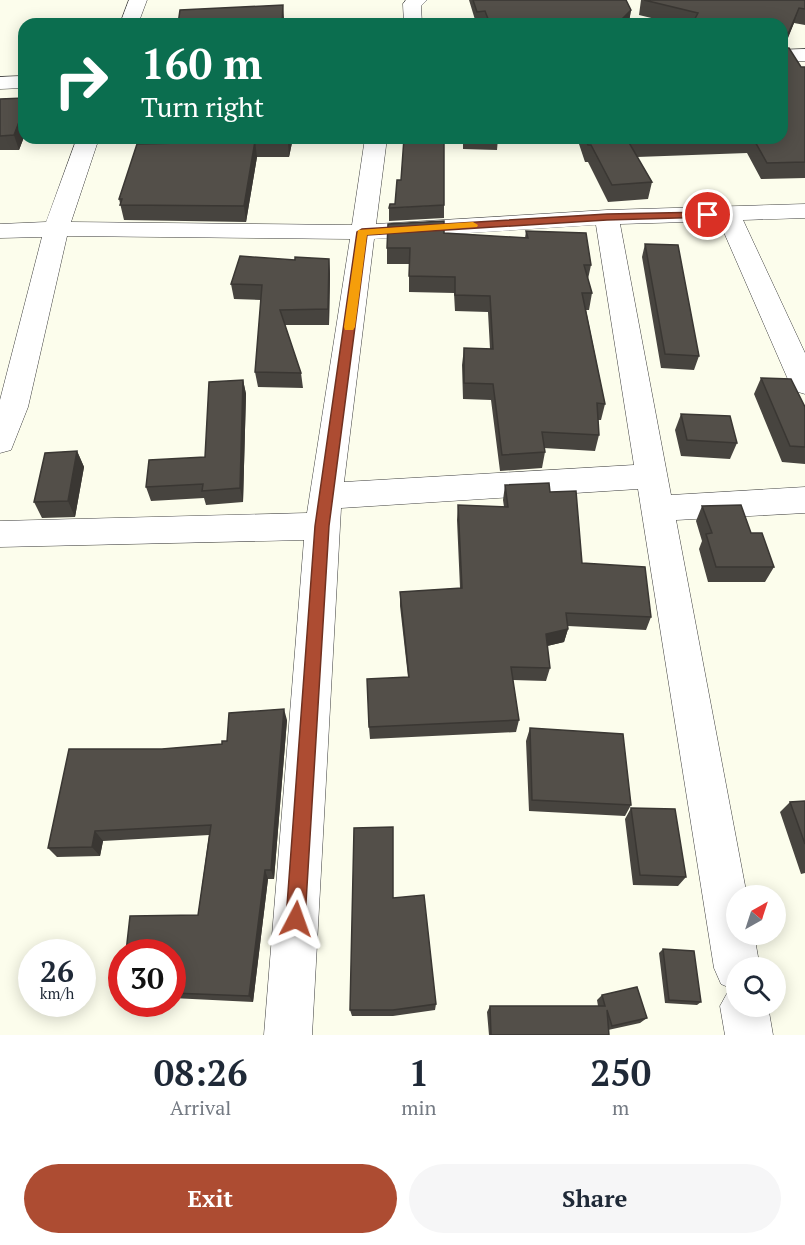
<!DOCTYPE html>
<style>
body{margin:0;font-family:"PT Serif",serif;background:#f6f6f7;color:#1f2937;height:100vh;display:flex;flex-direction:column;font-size:22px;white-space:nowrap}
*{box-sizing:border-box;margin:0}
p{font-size:20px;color:#747a83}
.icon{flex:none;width:33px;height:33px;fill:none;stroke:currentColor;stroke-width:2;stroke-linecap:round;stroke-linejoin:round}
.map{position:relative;height:1035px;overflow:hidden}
.details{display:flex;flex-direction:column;background:#fff;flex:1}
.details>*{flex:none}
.guide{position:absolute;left:18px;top:18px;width:770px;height:126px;border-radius:18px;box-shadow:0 3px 15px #0003;background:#0b6e4f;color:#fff;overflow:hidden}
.needle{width:39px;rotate:39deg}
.buttons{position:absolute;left:726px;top:885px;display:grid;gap:12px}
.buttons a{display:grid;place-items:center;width:60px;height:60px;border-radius:50%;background:#fff;box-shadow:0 3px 15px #0003;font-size:30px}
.speed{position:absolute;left:18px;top:939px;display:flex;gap:12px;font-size:30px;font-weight:700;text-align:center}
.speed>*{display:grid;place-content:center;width:78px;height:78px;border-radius:50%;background:#fff;box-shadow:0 3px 15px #0003;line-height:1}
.speed small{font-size:15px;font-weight:400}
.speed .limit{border:9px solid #d22;background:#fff;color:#111}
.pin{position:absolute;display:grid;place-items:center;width:51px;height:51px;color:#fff;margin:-26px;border:3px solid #fff;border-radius:50%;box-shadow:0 2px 6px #0007}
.me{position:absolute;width:66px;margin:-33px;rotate:4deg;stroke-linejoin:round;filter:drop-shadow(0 0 4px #0008)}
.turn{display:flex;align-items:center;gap:21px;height:126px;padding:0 24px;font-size:27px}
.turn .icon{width:78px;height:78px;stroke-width:2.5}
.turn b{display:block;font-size:42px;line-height:51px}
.eta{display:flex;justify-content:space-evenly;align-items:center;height:102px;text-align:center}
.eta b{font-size:36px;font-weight:700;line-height:42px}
.primary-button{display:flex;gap:12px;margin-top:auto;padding:12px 24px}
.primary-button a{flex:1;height:69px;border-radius:36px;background:#ad4c32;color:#fff;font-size:24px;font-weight:700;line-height:69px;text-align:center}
.primary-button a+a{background:#f6f6f7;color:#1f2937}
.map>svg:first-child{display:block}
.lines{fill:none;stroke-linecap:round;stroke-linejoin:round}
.minor-casing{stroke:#3e3e3e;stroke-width:1}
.minor{fill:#fff;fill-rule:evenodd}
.wall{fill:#47443f}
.shaded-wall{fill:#3a3733}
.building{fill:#534f49;stroke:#3a3733;stroke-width:1.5}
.route{fill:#ad4c32;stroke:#703120;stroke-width:1.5}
.slow{fill:#f59e0b}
</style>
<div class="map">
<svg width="805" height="1035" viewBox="0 0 805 1035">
<rect width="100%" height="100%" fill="#fcfdec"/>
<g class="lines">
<defs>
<path id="minor" d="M129 0H147L138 24H120Z
M406 0H427L421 6 422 24H404L403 4Z
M805 49V61L782 62V50Z
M24 76V88L0 89V77Z
M77 138H99L71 222 352 225 365 138H387L376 224 607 210 805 204V218L743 220 805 353V394L795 391 790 384 719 221 620 224 671 495 805 487V513L676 520 747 896H736V934H754L760 968H736V1006H768L773 1035H725L720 1006 730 988 721 984 714 968 638 489 341 508 312 1035H264L304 540 0 547V521L307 513 350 239 67 236 28 407 11 450 0 453V400L42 237 0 238V224L46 222ZM596 225 634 465 344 482 374 239Z"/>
</defs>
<use href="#minor" class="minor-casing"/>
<use href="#minor" class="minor"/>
</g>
<path class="wall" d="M469 0H626L631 10 629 22 627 24H485L484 23H476Z
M641 0H805V25L794 23 785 44 786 48 801 67H805V178L761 179 747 153 637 157 652 182 648 199 608 202 588 162H585L577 138H782V24H676L639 15Z
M24 98V137L19 150H0V99Z
M293 138 289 157H257L246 222 124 220 119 199 227 142Z
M463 138H498L497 150 463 149Z
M444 205V218L389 221V208Z
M526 231 591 265 588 279 592 293 589 310H586L605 404 601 420H598L599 435 595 451 544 448 545 452 542 468 500 471 491 400 463 399 462 365 464 348 490 349 488 312 455 311 454 293 409 292V264H387V248L444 233 525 238Z
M645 244 699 356 694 370 661 368 642 257Z
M329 259 330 274 329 325H285L301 373 303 388 258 387 255 372 261 300 234 299 231 284 295 260Z
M761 378 805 407V464L782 462 754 394Z
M243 380 246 394 243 502 206 505 204 498 151 501 146 487 205 457Z
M681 414 737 443 730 459 681 456 675 430Z
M77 451 84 467 75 517 42 518 34 502Z
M505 485 550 492 582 563 651 617 646 630 568 626V629L564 642 547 646 550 668 546 681 513 680 519 720 516 732 370 739 369 727 408 677 400 606V592L460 588 457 520 458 505 504 507 503 500Z
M702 506 774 567 765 582H708L699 549 702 541 696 521Z
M287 720 274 879H268L253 1002 172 998V952L198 915 209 835 103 841 100 856 57 857 48 848 162 749 222 744 227 741Z
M530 728 631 805 625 816 529 811 526 741Z
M805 801V873L801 874 780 812 790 802Z
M631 808 686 877 678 886 633 885 625 819Z
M393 898 436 1004 435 1010 393 1016H352L350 1010Z
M663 949 701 1002 697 1005 665 1003 659 953Z
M602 995 647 1018 640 1023 608 1030 609 1035H489L487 1012 490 1006H598L597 1000Z"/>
<path class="shaded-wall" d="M283 5 284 18V24H282Z
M799 8 794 23 784 48 785 34Z
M631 10 629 22 627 24H617Z
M24 109V137L19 150 14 135Z
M289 138H293L289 157 288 142Z
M255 141 257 157 246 222 244 206Z
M329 259 330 274 329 325 328 309Z
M243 380 246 394 243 502 240 488Z
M77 451 84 467 75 517 68 501Z
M568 629 564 642 543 647 546 634Z
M284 709 287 720 274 879 271 870Z
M95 831 103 841 100 856 92 847Z
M265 870 268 879 253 1002 249 996Z"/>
<path class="building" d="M473 0H626L631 10 618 23V24H490L485 11 477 12Z
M644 0H805V9L799 8 789 32 785 34 786 48H789L801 67H805V162L767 163 753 138H782V24H692L698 13Z
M283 5 282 24H178L180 10Z
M24 98V109L14 135 0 136V99Z
M228 138H289L288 142 255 141 244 206 120 205 122 199H119L137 144 227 142Z
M404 138H444V205L389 208 390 204H395L397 180H401Z
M585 138H708L628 141 652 182 612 185 591 145H588Z
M444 221V233L528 238 526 231 586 233 591 265H584L592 293H582L605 404 597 403 599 435 542 432 545 452 502 455 493 384 464 383V348L493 349 490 296 455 295V277L409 276 410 248H387L388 224Z
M645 244 678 245 699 356 665 354Z
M240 256 295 260V257L329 259 328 309 280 310 301 373 255 372 262 285 231 284Z
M761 378 791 379 805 407V447L790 446Z
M243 380 240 488 202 491 203 484 146 487 149 460 205 457 209 382Z
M681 414 730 416 737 443 687 440Z
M77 451 68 501 34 502 45 453Z
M549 483 550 492 576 491 582 563 645 567 651 617 566 613 568 629 546 634 550 668 511 667 519 720 369 727 367 679 409 677 400 592 462 588 458 505 508 507 505 485Z
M741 505 751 533H762L774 567H716L706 534 712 533 702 506Z
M284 709 271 870H265L249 996 172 993V952H126L130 916 198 915 211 825 95 831 92 847 48 848 69 749H162L222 744V741H227L229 713Z
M530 728 623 734 631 805 532 800Z
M805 801V844L790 802Z
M631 808 675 809 686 877 640 875Z
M393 827V898L424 895 436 1004 393 1010H350L354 828Z
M663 949 694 951 701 1002 669 1000Z
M637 987 647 1018 612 1026 607 1010 609 1035H491L490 1006H605L602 995Z"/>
<path class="route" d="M708 212 711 213V217L607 220 367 235 329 526 305 919 302 926 296 928 289 926 286 919 315 526 357 232 362 229 607 214Z"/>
<path class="slow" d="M473 222 478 225 477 227 367 235 355 327 353 330H345L344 327 358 230Z"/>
</svg>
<div class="buttons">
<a><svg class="needle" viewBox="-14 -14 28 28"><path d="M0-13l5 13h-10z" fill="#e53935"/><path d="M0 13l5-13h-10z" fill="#747a83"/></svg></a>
<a><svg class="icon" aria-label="search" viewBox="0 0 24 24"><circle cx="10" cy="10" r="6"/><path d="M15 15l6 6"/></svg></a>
</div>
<div class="speed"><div>26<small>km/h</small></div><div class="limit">30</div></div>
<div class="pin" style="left:708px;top:215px;background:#d93025"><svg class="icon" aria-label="arrive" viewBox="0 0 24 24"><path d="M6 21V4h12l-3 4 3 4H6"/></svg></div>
<svg class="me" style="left:296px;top:919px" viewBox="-20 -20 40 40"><path d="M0-17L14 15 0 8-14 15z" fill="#ad4c32" stroke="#fff" stroke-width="4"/></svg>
<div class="guide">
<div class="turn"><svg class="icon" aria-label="right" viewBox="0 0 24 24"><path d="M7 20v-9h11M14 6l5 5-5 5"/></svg><div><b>160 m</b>Turn right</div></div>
</div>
</div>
<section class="details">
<div class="eta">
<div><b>08:26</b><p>Arrival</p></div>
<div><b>1</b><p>min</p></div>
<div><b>250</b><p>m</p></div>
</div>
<div class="primary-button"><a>Exit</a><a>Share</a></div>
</section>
